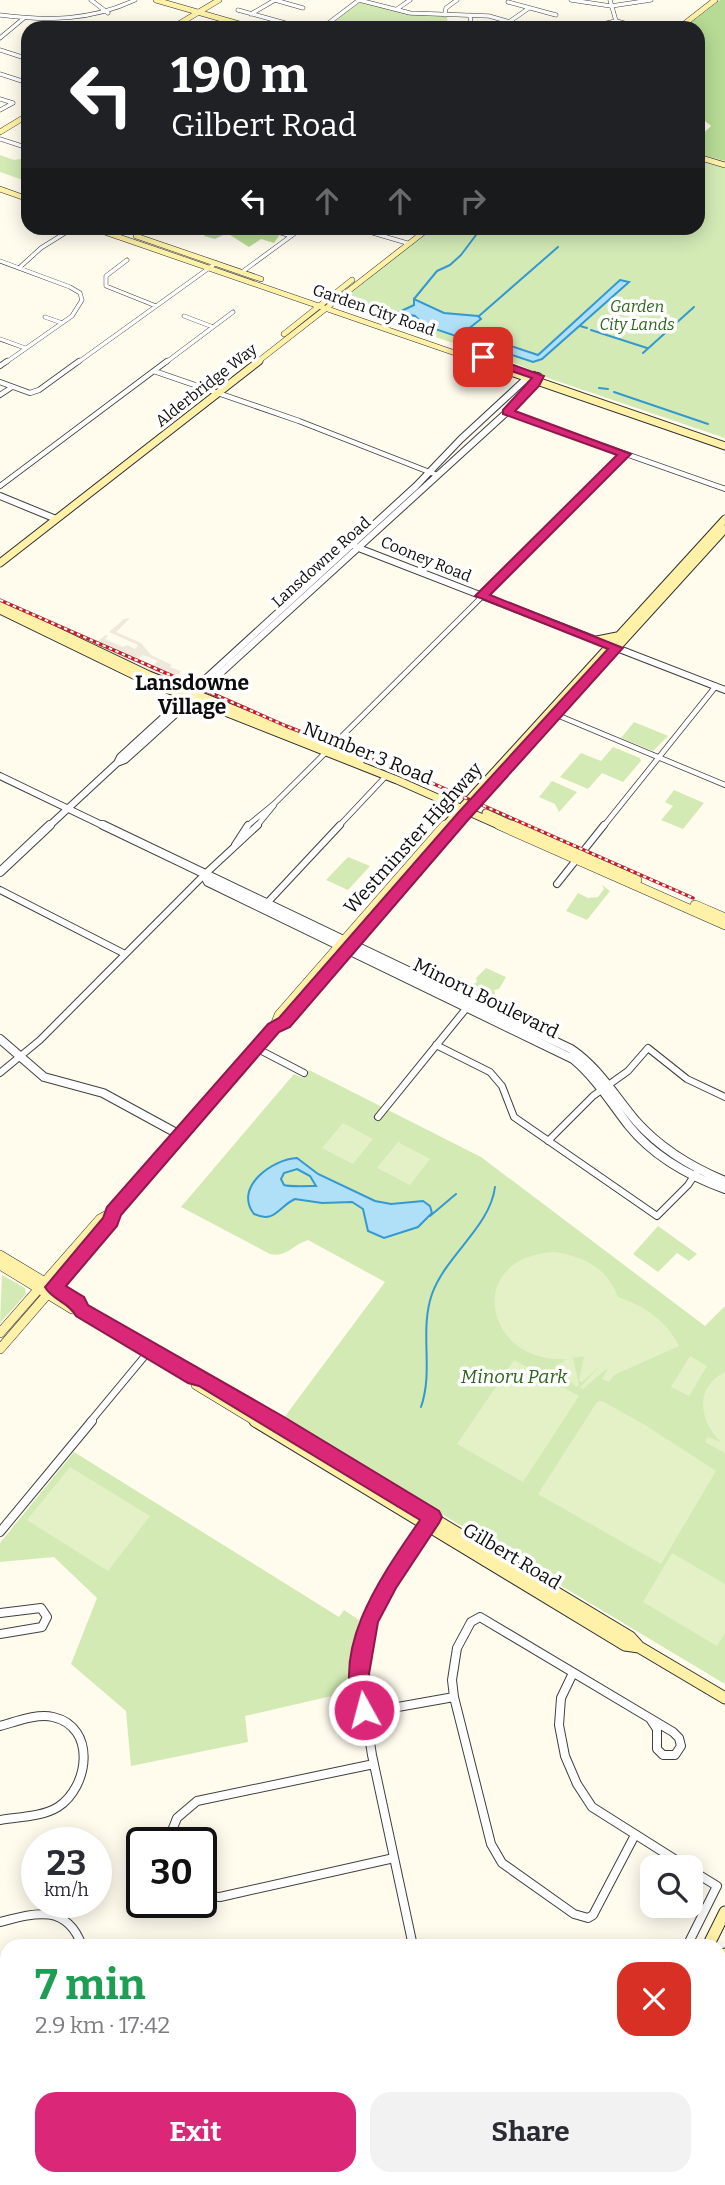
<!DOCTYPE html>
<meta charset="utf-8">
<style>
body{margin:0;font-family:Bitter,serif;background:#f2f2f3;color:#2b2b33;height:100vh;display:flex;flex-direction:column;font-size:26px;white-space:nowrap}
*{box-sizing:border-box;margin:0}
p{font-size:23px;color:#7c7c81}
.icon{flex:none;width:38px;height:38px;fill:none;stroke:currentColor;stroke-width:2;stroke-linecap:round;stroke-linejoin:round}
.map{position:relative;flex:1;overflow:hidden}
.sheet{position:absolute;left:0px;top:1939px;width:726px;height:247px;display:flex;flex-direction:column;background:#fff;border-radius:21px 21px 0 0;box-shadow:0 4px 18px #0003}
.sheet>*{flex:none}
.top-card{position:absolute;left:21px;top:21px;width:684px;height:214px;border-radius:21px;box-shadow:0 4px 18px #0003;background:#202124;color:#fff;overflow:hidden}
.fabs{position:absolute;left:640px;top:1855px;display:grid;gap:14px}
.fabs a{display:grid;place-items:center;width:63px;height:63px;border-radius:14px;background:#fff;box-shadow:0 4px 18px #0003;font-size:35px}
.speed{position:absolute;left:21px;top:1827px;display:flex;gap:14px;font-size:35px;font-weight:700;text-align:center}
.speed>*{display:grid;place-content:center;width:91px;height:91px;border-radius:50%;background:#fff;box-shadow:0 4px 18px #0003;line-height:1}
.speed small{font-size:18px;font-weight:400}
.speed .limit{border:4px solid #111;border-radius:10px;background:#fff;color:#111}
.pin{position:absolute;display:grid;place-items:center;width:60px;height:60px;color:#fff;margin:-30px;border-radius:14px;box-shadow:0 4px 10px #0006}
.me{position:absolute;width:77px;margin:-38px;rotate:353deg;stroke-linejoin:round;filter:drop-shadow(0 0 5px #0008)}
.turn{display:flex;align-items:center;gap:24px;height:147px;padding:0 35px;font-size:32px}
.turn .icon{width:91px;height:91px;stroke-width:2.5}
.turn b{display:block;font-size:49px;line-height:60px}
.lanes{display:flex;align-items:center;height:66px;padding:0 35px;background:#0003;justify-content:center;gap:35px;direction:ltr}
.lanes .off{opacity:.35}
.round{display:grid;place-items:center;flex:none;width:74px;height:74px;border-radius:21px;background:#f2f2f3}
.head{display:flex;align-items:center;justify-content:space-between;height:119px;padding:0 35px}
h1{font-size:42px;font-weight:700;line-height:52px;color:#1e9e55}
.primary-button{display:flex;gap:14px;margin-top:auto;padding:14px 35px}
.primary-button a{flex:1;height:80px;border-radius:21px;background:#db2777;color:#fff;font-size:28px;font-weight:700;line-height:80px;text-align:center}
.primary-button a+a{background:#f2f2f3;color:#2b2b33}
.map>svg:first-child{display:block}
.green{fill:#d3eab5}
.forest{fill:#b7db94}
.pitch{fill:#e4f1c7}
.plaza{fill:#efe9dc}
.water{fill:#b0dff8;stroke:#3598d1;stroke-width:2;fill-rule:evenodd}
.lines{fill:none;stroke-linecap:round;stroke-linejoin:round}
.stream{stroke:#3598d1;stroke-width:2}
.minor-far3-casing{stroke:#404040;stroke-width:4.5}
.minor-far2-casing{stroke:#404040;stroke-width:6}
.minor-far1-casing{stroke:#404040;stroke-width:8}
.minor-casing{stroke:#404040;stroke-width:10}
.tertiary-far1-casing{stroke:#404040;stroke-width:8}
.tertiary-casing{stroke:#404040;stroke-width:10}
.secondary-far3-casing{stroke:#2f2f2f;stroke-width:6}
.secondary-far2-casing{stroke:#2f2f2f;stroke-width:9}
.secondary-far1-casing{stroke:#2f2f2f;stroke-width:10}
.secondary-casing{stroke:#2f2f2f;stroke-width:13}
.minor-far3{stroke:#fff;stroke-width:3.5}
.minor-far2{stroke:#fff;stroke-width:4.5}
.minor-far1{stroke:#fff;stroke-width:6}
.minor{stroke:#fff;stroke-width:8}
.tertiary-far1{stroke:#fff;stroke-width:6}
.tertiary{stroke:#fff;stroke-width:8}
.secondary-far3{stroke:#fff2a8;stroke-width:5}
.secondary-far2{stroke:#fff2a8;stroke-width:7}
.secondary-far1{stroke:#fff2a8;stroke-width:9}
.secondary{stroke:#fff2a8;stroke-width:11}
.rail-casing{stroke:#c1212e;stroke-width:3.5}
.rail{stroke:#fff;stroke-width:2;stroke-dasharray:3.5;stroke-linecap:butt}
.route{fill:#db2777;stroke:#8e194d;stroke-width:2}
.labels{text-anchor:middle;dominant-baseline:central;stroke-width:7;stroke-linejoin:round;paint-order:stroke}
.far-park-label{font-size:16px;font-style:italic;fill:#2e661b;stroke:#fff}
.far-street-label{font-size:16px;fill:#0d0d0d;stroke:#fff}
.street-label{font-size:19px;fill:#0d0d0d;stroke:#fff}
.park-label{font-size:19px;font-style:italic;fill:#2e661b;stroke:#fff}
.neighbourhood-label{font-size:21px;font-weight:bold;fill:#0d0d0d;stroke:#fff}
</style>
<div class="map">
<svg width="725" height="2185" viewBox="0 0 725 2185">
<rect width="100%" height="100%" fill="#fffbed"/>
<path class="green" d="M360 2 409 13 447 16 448 28H326Z
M0 155 14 160 28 158V177L23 180 0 172Z
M698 160 725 168V438L542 376 520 365 405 327 345 302 346 297 432 228H698Z
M634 722 666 735 668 736 653 751 621 738Z
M613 747 640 758 641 761 623 782 602 773 588 789 560 777 581 753 601 761Z
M552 781 577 792 559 812 555 804 539 797Z
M674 790 704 803 683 829 661 820 673 806 665 802Z
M348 857 370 866 348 890 326 880Z
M602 885 610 891 587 920 566 911 578 893 588 898 598 897 604 889Z
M486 968 506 977 499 989 494 990 495 994 492 998 468 987 477 982 476 978Z
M309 1070 481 1157 705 1326 725 1306V1684L283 1419 385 1282 308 1240C294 1244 286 1258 270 1254L181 1207 294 1074 303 1078Z
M658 1226 697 1254 689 1261 677 1253 658 1272 633 1254Z
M2 1275 25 1288 26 1294 0 1323Z
M74 1452 339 1617 344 1610 359 1620 349 1692 245 1716 248 1742 131 1766 126 1711 71 1664 97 1598 54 1557 0 1562V1543Z"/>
<path class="forest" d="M720 0H725V161L698 154V138L711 126 698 115V28H684Z
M210 228H258L280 234 274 243 261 239 249 247 227 233 215 239 204 236Z"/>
<path class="pitch" d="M343 1123 373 1139 353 1164 322 1148Z
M398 1142 430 1159 410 1185 377 1168Z
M554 1252C584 1256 607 1268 618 1297 644 1306 667 1321 679 1346L614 1375 609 1382 602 1379 608 1369 605 1370 583 1389 580 1387 602 1364 582 1382 579 1381 584 1356 573 1358 579 1385 576 1387 556 1366 567 1359C484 1365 463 1257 554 1252Z
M690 1356 707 1366 689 1396 671 1387Z
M514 1360 579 1396 523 1482 457 1444Z
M725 1372V1453L705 1442 708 1437 721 1442C699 1421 694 1387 725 1372Z
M602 1401 645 1425 716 1471 661 1564 538 1494 597 1402Z
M70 1467 150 1516 108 1571 27 1520Z
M672 1553 725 1584V1633L717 1646 643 1602Z"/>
<path class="plaza" d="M130 618 116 632 141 643 151 655 172 665 170 667 181 671 179 674 189 678 202 676 191 685H183L147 671 158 661 143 655 132 665 95 647V643L106 635 108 636 105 639 123 647 127 645 135 649 138 645 109 632 124 619Z"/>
<path class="water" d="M620 280 629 282 542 359 533 362 435 329 432 325 422 323 415 316 399 312 414 305V299L444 313 478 316 481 319 468 329 469 332 538 355Z
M297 1158 318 1174 375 1201 391 1204 423 1201 430 1206 432 1213 418 1227 384 1238 368 1231 363 1209 352 1202 322 1203 295 1199C279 1206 275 1224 254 1214 233 1187 273 1159 297 1158ZM297 1169 310 1176 316 1186C312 1186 288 1187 284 1185L281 1179 284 1173Z"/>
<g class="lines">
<path class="stream" d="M414 299 437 271 450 265 461 255 479 231 497 228
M479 316 558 247
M580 326 587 328
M591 330 647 348
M643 353 694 307
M599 388 608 389
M614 392 708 424
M430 1216 456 1194
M421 1407C434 1370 419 1331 432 1294 446 1255 490 1227 495 1187"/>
<defs>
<path id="minor-far3" d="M91 0 108 13
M275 0 303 8
M359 0 410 13 489 16 531 28
M571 0 611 6 651 0
M610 0 616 21
M508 2 556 15
M397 9 410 0
M238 10 303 28
M251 14 275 0
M0 15C48 21 90 21 135 0
M445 15 446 8 457 0
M470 15 471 28
M509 22 529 8
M322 28 359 0
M585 28 616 21 643 28
M0 38 24 18
M0 50 28 59
M0 74 28 83
M0 99 13 103
M0 110 13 103
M0 139 28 148
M266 228 291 236
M356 228 407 243
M127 260 106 276V286L156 306
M0 261 70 287 80 293 82 300 72 316 5 363
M19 268 41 248 73 228
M242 272 302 228
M184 316 213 327
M45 317 62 323
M0 339 25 348
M77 363 216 263
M165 363 233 312"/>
<path id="minor-far2" d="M0 366 7 361
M154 371 299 421 437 475
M0 382 30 393 39 390 79 361
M0 395 12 387
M507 412 725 489
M0 486 167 361
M557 715 725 785
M246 827 275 803 625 454
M256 827 274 805
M338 827 386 776
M603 827 716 686"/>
<path id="minor-far1" d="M235 845 248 825
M557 884 604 825
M0 890 125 954
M268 902 340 825
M436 1045 490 1072 502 1086 514 1117 657 1216 688 1185 698 1170
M256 1048 304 1073
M0 1073 40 1040 204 875 258 825
M378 1117 469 1005
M548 1141 593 1096 628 1071 648 1048 687 1079 725 1097
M90 1422 149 1351"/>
<path id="minor" d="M0 1532 92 1421
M0 1613 41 1608 47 1617 42 1627 0 1634
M573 1673 561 1698 559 1725 565 1756 577 1784 592 1807 687 1867
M364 1713 454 1697
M0 1726C15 1722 37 1713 53 1717 97 1727 89 1787 58 1807 42 1817 18 1817 0 1820
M635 1835 593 1915 588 1918 574 1914 502 1863 491 1844 454 1697 452 1680 457 1648 471 1622 480 1617 673 1732 679 1738 681 1746 675 1755H663L657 1749V1729L651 1720
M167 1843 177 1818 197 1801 374 1764
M201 1896 220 1897 394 1858
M0 1922C34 1913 67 1903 82 1946
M413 1946 372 1755 359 1674 363 1639 372 1611 428 1524
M687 1946 717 1886 691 1870
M0 2029 7 2028
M719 2137 725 2141
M0 2148H7
M71 2179 79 2185
M551 2179 560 2185
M437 2185 439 2179
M565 2185 569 2179"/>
<path id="tertiary-far1" d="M0 496 56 519
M356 547 725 690
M117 763 125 760 144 743 507 412 535 383 538 376
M0 776 106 827
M48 827 117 763 120 757 416 486 461 439 527 378 534 375"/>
<path id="tertiary" d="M103 825 571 1049C599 1068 614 1095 636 1121 660 1148 691 1167 725 1181
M0 872 50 825
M204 875 208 882 573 1059C596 1078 611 1103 629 1126 654 1157 689 1176 725 1189
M0 1039 44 1077 103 1093 180 1135"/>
<path id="secondary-far3" d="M156 0 253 28
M172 28 219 0
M679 28 715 0
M0 132 28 115
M698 157 725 165
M0 189 28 199
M93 228 484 363
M136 236 261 279
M284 334 352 280
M256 363 429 228"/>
<path id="secondary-far2" d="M479 361 725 446
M0 563 259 361
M0 604 149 675 361 760
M0 610 144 680 397 780 503 827
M597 640 617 636
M486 813 517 827
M444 827 725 519
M454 827 725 529"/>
<path id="secondary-far1" d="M499 825 725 925
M513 825 637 880
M695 905 725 918
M274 1028 285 1022 456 825
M0 1255 78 1302 82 1310
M0 1265 72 1309 82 1310 194 1378H201L274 1422
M0 1333 100 1219 113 1212 274 1028 279 1015 445 825
M0 1349 111 1221 113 1212
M194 1378 196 1385 257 1422"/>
<path id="secondary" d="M255 1421 625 1645 639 1647
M271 1421 630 1637 639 1647 725 1698
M708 1946 725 1912
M719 1965 725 1954
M589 2185 592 2179
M610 2185 613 2179"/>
</defs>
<use href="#minor-far3" class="minor-far3-casing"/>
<use href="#minor-far2" class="minor-far2-casing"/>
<use href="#minor-far1" class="minor-far1-casing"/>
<use href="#minor" class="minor-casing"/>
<use href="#tertiary-far1" class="tertiary-far1-casing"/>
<use href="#tertiary" class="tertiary-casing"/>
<use href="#secondary-far3" class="secondary-far3-casing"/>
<use href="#secondary-far2" class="secondary-far2-casing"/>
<use href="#secondary-far1" class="secondary-far1-casing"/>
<use href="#secondary" class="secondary-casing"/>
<use href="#minor-far3" class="minor-far3"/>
<use href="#minor-far2" class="minor-far2"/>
<use href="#minor-far1" class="minor-far1"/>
<use href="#minor" class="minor"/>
<use href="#tertiary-far1" class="tertiary-far1"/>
<use href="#tertiary" class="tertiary"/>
<use href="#secondary-far3" class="secondary-far3"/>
<use href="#secondary-far2" class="secondary-far2"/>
<use href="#secondary-far1" class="secondary-far1"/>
<use href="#secondary" class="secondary"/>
<defs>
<path id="rail" d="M0 600 286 726 425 780 693 898"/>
</defs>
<use href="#rail" class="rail-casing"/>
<use href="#rail" class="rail"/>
</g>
<path class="route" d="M483 354 544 376 539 386 515 411 631 454 490 595 623 648 468 820 290 1027 279 1032 121 1215 117 1226 66 1286 84 1297 88 1305 284 1417 439 1511 442 1517 439 1523 396 1588 378 1622 369 1674 374 1710 371 1717 364 1720 357 1717C328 1648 383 1574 420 1520L199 1386 188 1383 76 1316C69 1302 52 1300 45 1287L103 1218 107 1207 268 1024 279 1018 458 813 608 649 475 596 617 455 503 414V410L532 378 479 360 478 357Z"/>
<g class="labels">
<g class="far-park-label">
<text x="637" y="306">Garden<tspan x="637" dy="18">City Lands</tspan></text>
</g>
<g class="far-street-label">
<text transform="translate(374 310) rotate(19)">Garden City Road</text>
<text transform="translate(206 385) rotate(-38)">Alderbridge Way</text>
<text transform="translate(426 559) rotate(22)">Cooney Road</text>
<text transform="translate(321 562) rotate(-42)">Lansdowne Road</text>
</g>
<g class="street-label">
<text transform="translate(368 753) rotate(22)">Number 3 Road</text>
<text transform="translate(413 838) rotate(-48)">Westminster Highway</text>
<text transform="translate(486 998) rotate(26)">Minoru Boulevard</text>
<text transform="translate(512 1556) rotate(31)">Gilbert Road</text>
</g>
<g class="park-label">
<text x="514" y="1376">Minoru Park</text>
</g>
<g class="neighbourhood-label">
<text x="192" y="683">Lansdowne<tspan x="192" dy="24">Village</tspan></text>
</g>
</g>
</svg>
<div class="fabs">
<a><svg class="icon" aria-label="search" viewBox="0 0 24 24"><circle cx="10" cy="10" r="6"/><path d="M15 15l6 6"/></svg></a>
</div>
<div class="speed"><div>23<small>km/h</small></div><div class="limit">30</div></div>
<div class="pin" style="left:483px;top:357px;background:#d93025"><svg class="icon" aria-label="arrive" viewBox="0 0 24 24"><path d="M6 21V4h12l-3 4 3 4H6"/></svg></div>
<svg class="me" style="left:364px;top:1710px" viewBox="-20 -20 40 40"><circle r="17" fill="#db2777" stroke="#fff" stroke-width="3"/><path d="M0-11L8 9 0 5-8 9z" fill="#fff"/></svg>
<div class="top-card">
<div class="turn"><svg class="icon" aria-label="left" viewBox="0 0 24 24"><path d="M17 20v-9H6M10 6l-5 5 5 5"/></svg><div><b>190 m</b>Gilbert Road</div></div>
<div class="lanes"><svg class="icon" aria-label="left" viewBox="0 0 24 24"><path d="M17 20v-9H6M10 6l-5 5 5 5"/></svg><svg class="icon off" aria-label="ahead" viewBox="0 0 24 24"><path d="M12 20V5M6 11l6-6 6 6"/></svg><svg class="icon off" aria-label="ahead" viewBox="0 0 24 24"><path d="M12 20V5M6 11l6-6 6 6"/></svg><svg class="icon off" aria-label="right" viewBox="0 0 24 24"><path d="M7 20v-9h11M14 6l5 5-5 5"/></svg></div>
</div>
<section class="sheet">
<div class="head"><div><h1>7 min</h1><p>2.9 km · 17:42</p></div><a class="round" style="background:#d93025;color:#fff"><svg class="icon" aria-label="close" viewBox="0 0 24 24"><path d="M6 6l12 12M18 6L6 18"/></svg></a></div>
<div class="primary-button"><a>Exit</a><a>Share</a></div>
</section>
</div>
